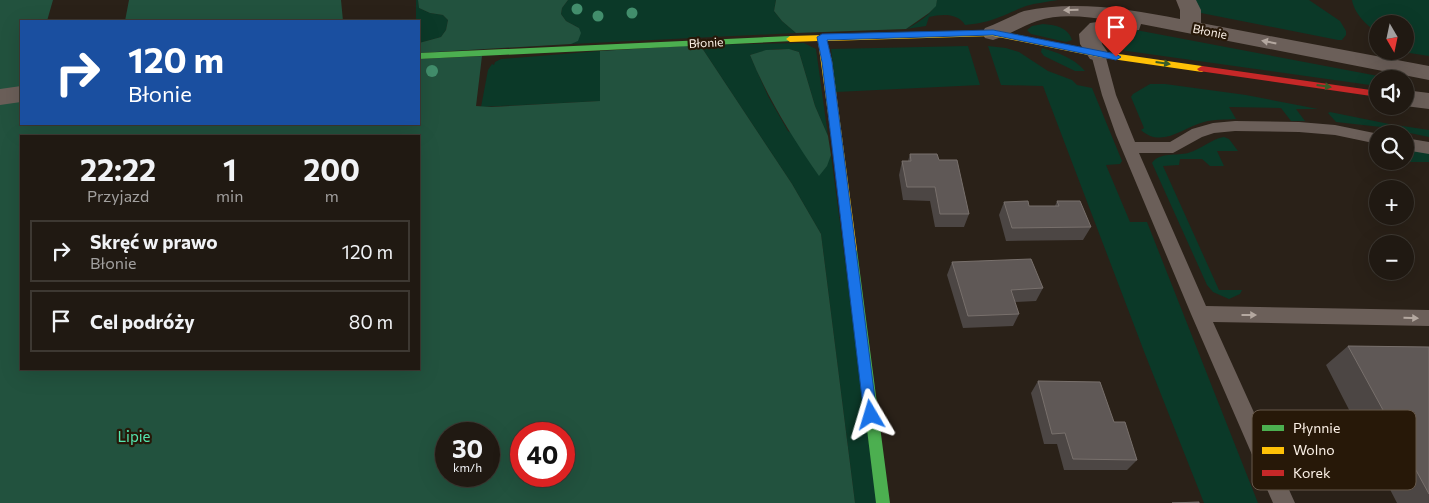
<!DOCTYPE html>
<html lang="pl">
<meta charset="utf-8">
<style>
body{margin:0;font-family:Commissioner,sans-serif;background:#2d2620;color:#f1f3f6;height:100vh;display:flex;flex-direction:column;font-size:19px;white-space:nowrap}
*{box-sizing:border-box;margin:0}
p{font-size:16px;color:#a2a09f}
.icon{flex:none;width:28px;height:28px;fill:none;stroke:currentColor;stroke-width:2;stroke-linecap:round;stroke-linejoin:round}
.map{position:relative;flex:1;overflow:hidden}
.details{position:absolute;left:20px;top:135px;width:400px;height:235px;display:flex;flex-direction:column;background:#201912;border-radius:0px;box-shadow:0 5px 20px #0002,0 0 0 1px #3d3832}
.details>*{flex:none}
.guide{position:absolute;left:20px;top:20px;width:400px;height:105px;border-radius:0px;box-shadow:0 5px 20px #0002,0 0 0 1px #3d3832;background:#1a4fa0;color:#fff;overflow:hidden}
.needle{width:32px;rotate:171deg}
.tools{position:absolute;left:1369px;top:15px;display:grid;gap:10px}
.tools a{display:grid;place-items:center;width:45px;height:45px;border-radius:50%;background:#201912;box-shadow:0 5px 20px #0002,0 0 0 1px #3d3832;font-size:25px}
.speed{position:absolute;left:435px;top:422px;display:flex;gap:10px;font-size:25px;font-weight:700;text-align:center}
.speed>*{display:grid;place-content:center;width:65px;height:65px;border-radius:50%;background:#201912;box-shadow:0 5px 20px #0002,0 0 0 1px #3d3832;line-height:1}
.speed small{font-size:12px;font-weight:400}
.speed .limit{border:8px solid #d22;background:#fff;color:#111}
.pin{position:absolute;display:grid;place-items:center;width:42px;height:42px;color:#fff;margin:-51px -21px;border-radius:50% 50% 50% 0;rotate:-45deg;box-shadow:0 0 5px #0007}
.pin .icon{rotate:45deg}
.me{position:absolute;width:55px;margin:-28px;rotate:353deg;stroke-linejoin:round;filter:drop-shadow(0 0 4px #0008)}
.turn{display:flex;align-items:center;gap:18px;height:105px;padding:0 25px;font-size:22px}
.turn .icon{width:65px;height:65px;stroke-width:2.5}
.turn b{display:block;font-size:35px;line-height:42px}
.eta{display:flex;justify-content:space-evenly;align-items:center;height:85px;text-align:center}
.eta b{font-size:30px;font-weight:700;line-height:35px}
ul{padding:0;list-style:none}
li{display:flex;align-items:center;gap:15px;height:62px;margin:0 10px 8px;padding:0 15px;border:2px solid #3d3832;border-radius:0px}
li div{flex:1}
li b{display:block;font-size:19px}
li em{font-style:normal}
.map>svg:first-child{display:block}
.green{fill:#0b3928}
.forest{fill:#22523e;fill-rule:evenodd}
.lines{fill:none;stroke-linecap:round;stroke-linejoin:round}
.lane{fill:#6b5f59;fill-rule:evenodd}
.street{fill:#6b5f59;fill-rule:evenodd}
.fast{fill:#4caf50;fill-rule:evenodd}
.slow{fill:#ffc107;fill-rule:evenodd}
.jam{fill:#c62828;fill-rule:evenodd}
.tree{fill:#428e6c}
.wall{fill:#4c4644}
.building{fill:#5f5856;stroke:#78706c}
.oneway{fill:#b4a8a0}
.oneway2{fill:#385c28}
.route{fill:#1a73e8;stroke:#114b97}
.labels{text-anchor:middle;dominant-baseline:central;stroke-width:4.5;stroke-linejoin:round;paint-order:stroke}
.far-street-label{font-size:12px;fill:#fcf1e7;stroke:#271808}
.park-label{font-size:15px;fill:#55e7b0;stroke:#271808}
.key{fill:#271808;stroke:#67594b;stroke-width:1}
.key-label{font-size:14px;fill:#fcf1e7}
</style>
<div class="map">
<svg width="1429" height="503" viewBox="0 0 1429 503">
<rect width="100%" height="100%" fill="#2a2118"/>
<path class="green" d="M416 0H418L419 8 430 13 443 15 448 20 446 30 441 37 419 43V21H416Z
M568 0H776L774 11 782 21 796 33 571 44 579 28 566 21 561 14 562 8Z
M937 0H1058C1047 2 1036 3 1026 6 1003 15 992 23 965 25 958 13 942 14 929 17L926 26 906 29C917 24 935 12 937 0Z
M1195 0H1309L1340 21 1346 31V35L1342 40H1338L1201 13Z
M1352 0H1429V56L1397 51H1405V24H1378L1377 32C1367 26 1354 13 1352 0Z
M1043 24C1055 25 1068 27 1072 40L1066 42 1031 34 1027 30 1032 26Z
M1136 30 1394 79H1378L1377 86 1127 51C1118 49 1111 46 1109 36L1112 34Z
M804 43 816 49 828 136 815 106 799 52C783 46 767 50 750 55L768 96 788 131 831 155 877 503H855L821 234 792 184 700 45Z
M968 46 980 85 836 92 831 49Z
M988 46 1006 48 1019 52 1048 71 1072 80 1077 85 1092 88 1122 161 1120 164 1106 165 1130 222H1147L1258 503H1204L1145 354 1043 86 1001 85Z
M1042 48C1058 53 1073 57 1085 71H1075L1044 56 1041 52Z
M600 51 601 101 481 107 488 70 492 64 494 65 495 62 501 59Z
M1150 84H1165L1246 95 1318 109H1296L1305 121H1291L1281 108 1229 107 1236 119C1225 120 1214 119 1204 122 1183 127 1162 149 1141 130L1144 128 1131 97 1133 94Z
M1330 112 1389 124 1429 130V137L1381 127 1336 122 1328 113Z
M1224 137 1229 139 1238 151H1217L1224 166H1210L1202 159H1180L1179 165 1163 166 1219 290H1242L1240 294 1229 299 1213 292 1207 285 1152 163C1159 152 1177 156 1188 153 1202 149 1211 139 1224 137Z
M1405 148 1429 153V162H1406Z"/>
<path class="forest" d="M0 0H53L47 21H21V92L0 94Z
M129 0H341L343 21H125Z
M418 0H568L562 8 561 14 566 21 579 28 581 33 578 41 571 44 419 53V43L441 37 446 30 448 20 443 15 430 13 419 8Z
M776 0H937L936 6 929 13 906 29 796 33 782 21 774 11Z
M700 45 792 184 821 234 855 503H0V99L21 97V124H419V59L482 56 476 106 491 107 600 101V51ZM21 136H419V369H21ZM446 434H489V476H446ZM521 434H564V476H521Z
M789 49 799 52 815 106 828 136 831 155 827 166 819 176C792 137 768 99 750 55L766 50Z"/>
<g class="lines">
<path class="lane" d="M1098 50 1103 51 1105 54 1116 95 1135 142H1170L1192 129 1213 123 1235 121 1299 122 1335 125 1379 134 1378 144 1335 135 1299 132 1235 131 1214 133 1202 137 1173 153H1139L1206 306 1429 310V326L1213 322 1295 503H1273L1191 314 1116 135 1102 95 1091 54 1093 51Z
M1405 138 1429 142V154L1405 150Z"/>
<path class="street" d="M1176 0H1196L1201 10V23L1429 66V80L1141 24 1139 30 1104 34 1101 36 1102 44 1109 54 1106 59 1098 61 1090 59 1080 44 1079 34 1090 23 1111 20C1086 17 1061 13 1037 21 1022 26 1008 36 993 40L985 38 982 33 985 28C998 23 1011 16 1024 11 1074 0 1130 9 1180 19V10Z
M21 86V102L0 105V89Z
M1405 90 1429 93V109L1405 106Z"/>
<path class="fast" d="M790 36 794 39 793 41 419 59V53Z
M851 246 855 247 857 250 890 503H876L845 250 847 247Z"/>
<path class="slow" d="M993 30 1098 51 1202 66 1207 69 1202 72 1098 57 993 36 827 41 832 61 857 250 855 253H847L818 41 790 42 786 39 790 36Z"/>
<path class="jam" d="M1202 66 1378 91V97L1199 71 1197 69Z"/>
</g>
<g class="tree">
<circle cx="577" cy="9" r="5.5"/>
<circle cx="632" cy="13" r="5.5"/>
<circle cx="598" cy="16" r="5.5"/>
<circle cx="432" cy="71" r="6"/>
</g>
<path class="wall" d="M910 154 939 160 969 214 964 227H935L930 201 903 200 899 175 902 161H908Z
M1057 201 1091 227 1083 240 1006 241 999 215 1004 202 1029 206H1055Z
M952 262 1043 288 1036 301 1015 302 1019 314 1013 326 963 328 947 275Z
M1348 346 1429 347V503H1397L1326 365Z
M1038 381 1114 422 1137 460 1127 470H1064L1057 444H1044L1031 393Z"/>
<path class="building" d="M910 154H937L939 160H957L969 214H940L935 187H907L902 161H911Z
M1028 201 1029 206H1059L1057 201H1080L1091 227 1012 228 1004 202Z
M1031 259 1043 288 1011 290 1019 314 968 316 952 262Z
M1348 346 1429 347V494Z
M1038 381 1100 382 1114 422H1125L1137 460 1073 459 1065 433 1052 434Z
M1199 502V503H1172Z"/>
<defs><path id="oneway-solid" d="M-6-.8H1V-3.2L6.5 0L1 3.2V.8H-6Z" transform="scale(1.25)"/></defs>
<g class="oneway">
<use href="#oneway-solid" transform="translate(1071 10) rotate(179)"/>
<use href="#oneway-solid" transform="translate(1269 42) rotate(-169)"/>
<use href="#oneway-solid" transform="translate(1249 315)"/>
<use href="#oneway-solid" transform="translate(1411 318) rotate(1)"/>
</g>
<g class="oneway2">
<use href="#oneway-solid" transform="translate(1163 63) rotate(8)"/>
<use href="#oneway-solid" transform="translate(1324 86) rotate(8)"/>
</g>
<path class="route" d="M993 30 1116 54 1121 57 1116 60 993 35 827 40 832 62 877 415 876 419 871 421 866 419 864 415 822 62 817 37 822 34Z"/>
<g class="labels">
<g class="far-street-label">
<text transform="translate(1210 31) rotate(11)">Błonie</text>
<text transform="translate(706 42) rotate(-3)">Błonie</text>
</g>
<g class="park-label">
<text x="134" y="436">Lipie</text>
</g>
</g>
<rect x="1252" y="410" width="164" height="80" rx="8" class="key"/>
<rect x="1262" y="425" width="22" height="6" fill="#4caf50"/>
<rect x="1262" y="447" width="22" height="7" fill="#ffc107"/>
<rect x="1262" y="470" width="22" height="6" fill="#c62828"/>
<g class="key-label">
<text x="1293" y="433">Płynnie</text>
<text x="1293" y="455">Wolno</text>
<text x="1293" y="478">Korek</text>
</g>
</svg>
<div class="tools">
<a><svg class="needle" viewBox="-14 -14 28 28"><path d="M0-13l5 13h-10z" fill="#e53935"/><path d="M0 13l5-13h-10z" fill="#a2a09f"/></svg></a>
<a><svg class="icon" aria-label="sound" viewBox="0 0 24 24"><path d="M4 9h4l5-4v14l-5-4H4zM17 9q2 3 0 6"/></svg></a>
<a><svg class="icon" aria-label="search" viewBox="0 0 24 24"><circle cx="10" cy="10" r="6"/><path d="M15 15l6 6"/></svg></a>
<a>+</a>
<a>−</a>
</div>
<div class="speed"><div>30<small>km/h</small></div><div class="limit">40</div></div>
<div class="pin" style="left:1116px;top:57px;background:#d93025"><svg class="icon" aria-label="arrive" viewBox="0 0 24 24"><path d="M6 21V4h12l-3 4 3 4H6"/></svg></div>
<svg class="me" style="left:871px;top:415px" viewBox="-20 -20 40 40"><path d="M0-17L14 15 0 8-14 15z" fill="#1a73e8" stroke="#fff" stroke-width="4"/></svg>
<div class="guide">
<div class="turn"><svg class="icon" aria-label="right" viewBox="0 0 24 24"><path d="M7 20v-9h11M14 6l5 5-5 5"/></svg><div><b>120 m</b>Błonie</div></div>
</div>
<section class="details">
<div class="eta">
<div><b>22:22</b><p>Przyjazd</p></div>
<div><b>1</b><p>min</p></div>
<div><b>200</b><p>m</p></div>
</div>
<ul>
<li><svg class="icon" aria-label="right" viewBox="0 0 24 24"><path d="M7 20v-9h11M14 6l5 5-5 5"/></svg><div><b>Skręć w prawo</b><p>Błonie</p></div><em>120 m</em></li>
<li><svg class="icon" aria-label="arrive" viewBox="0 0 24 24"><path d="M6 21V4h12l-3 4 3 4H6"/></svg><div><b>Cel podróży</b></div><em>80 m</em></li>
</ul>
</section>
</div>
